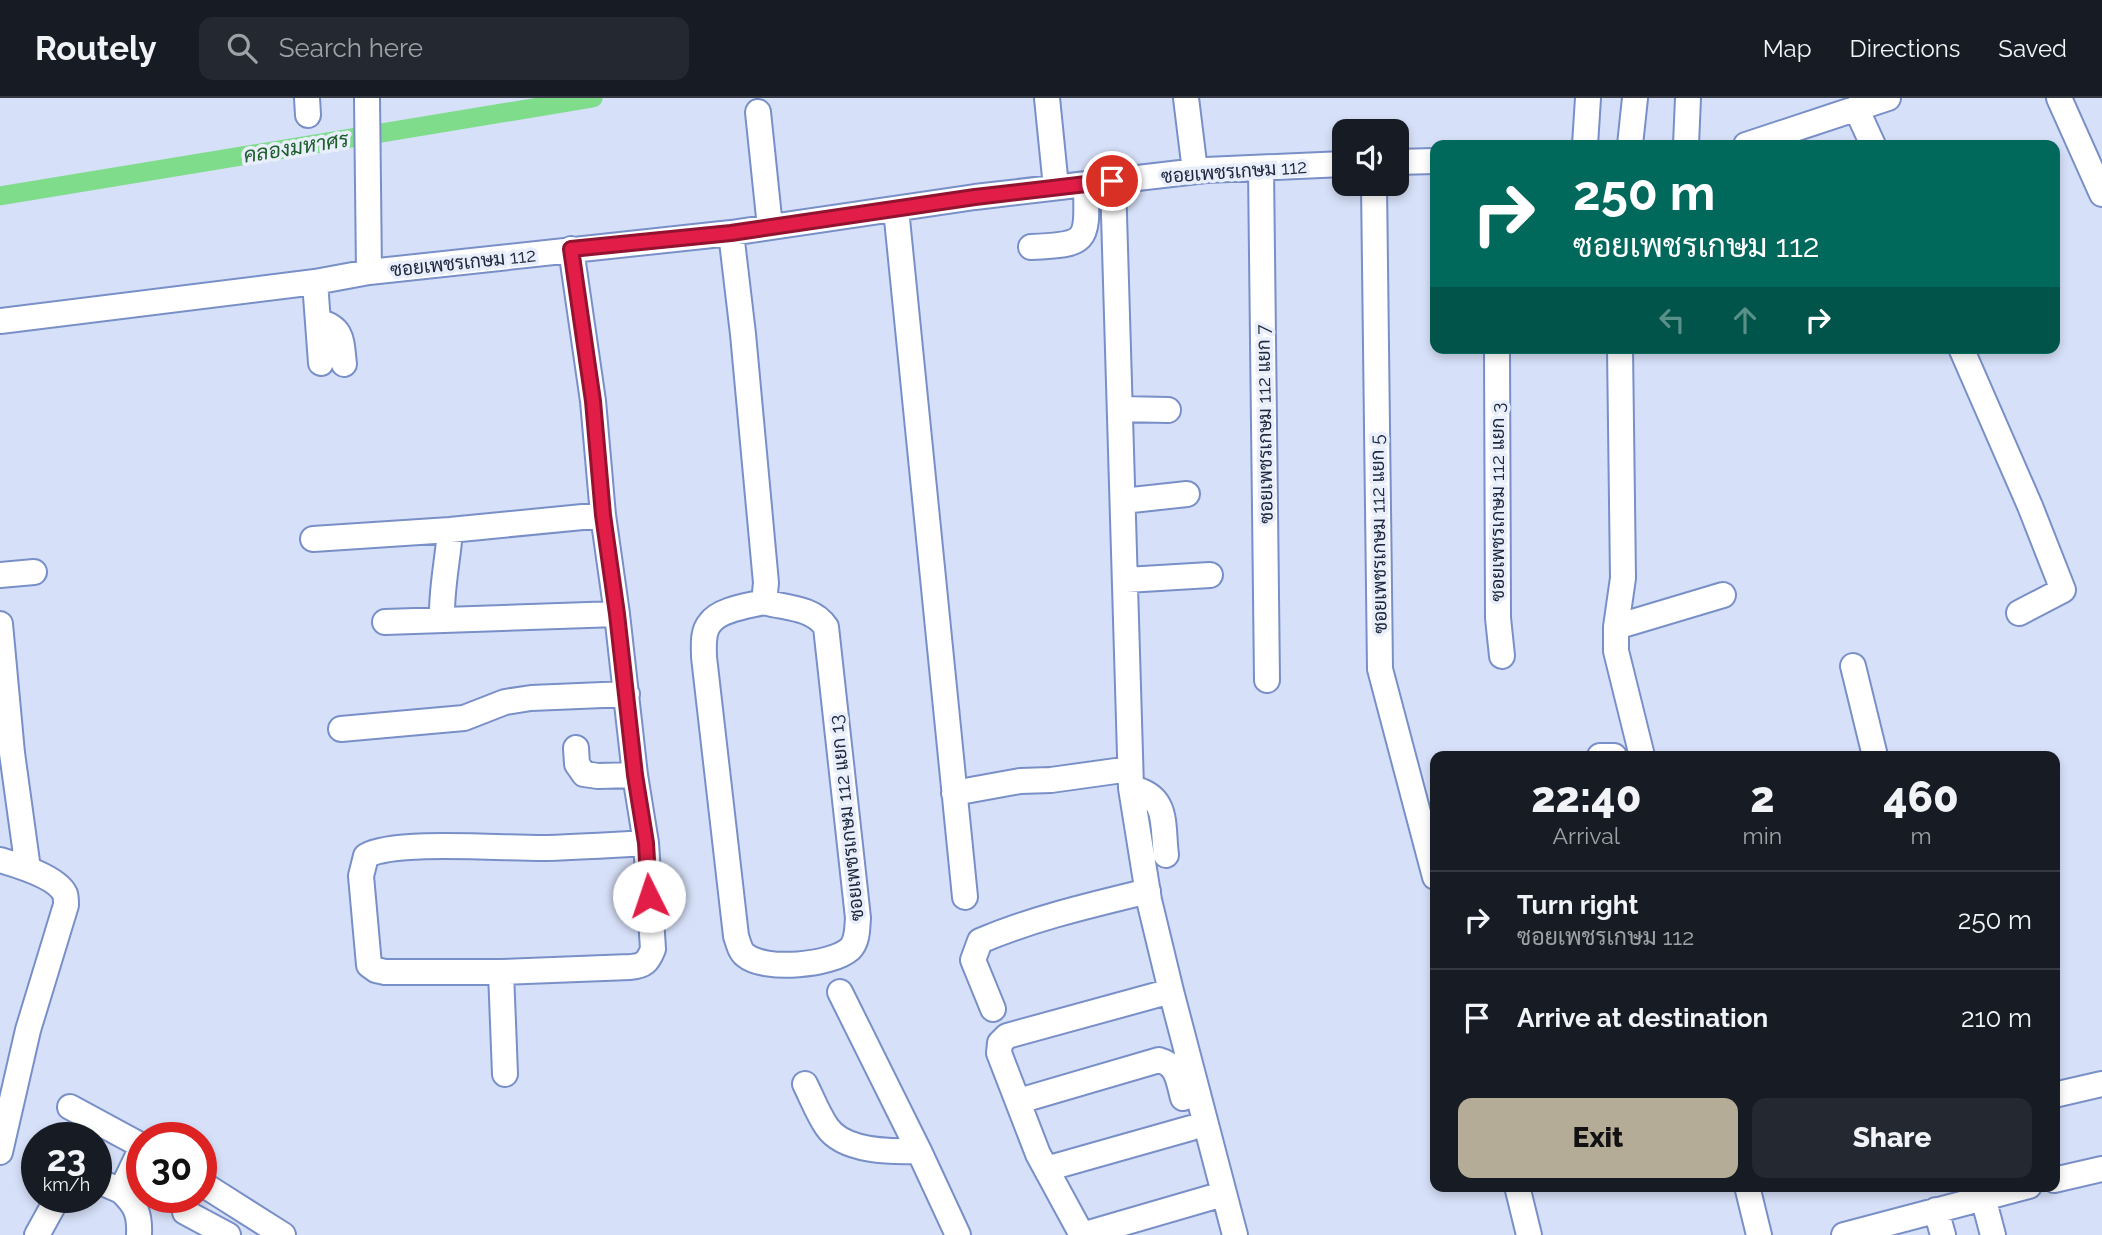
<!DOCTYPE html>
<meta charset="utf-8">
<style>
body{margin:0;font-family:Raleway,Sarabun,sans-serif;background:#242831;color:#f1f3f6;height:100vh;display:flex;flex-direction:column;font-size:26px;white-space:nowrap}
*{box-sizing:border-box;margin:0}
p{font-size:23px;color:#9ea1a6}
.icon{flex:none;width:38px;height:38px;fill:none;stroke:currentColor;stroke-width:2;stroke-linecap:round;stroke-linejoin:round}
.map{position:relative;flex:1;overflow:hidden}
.drawer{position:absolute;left:1430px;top:653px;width:630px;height:441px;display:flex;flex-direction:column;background:#171b24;border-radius:14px;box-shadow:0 4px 10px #0003}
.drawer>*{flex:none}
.hud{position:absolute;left:1430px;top:42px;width:630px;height:214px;border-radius:14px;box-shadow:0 4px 10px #0003;background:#00695c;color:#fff;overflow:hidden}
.tools{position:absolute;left:1332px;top:21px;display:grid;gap:14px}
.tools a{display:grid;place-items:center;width:77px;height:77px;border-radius:14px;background:#171b24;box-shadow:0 4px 10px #0003;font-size:35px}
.speed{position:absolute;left:21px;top:1024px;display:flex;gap:14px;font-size:35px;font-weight:700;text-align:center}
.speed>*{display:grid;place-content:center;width:91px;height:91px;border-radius:50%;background:#171b24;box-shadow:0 4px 10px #0003;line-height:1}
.speed small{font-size:18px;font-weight:400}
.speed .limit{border:10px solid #d22;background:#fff;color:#111}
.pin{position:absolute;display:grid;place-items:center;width:60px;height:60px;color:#fff;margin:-30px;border:4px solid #fff;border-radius:50%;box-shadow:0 2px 7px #0007}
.me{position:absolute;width:77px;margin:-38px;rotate:356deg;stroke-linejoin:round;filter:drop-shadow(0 0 5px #0008)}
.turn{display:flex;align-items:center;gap:24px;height:147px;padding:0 28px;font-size:32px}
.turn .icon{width:91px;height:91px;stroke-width:2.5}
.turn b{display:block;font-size:49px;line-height:60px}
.lanes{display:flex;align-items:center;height:66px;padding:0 28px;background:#0003;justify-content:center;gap:35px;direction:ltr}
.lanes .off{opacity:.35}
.eta{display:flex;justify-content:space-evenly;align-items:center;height:119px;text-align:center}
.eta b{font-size:42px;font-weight:800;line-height:49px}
.button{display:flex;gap:14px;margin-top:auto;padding:14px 28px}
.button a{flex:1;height:80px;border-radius:14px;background:#b4ac97;color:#111;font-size:28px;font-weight:800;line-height:80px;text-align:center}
.button a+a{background:#242831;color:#f1f3f6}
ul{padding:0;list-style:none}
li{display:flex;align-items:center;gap:21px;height:98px;padding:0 28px;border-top:2px solid #363941}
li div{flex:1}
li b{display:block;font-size:26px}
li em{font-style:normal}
header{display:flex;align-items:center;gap:42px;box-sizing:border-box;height:98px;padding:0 35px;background:#171b24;border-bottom:2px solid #363941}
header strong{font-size:33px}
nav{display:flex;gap:38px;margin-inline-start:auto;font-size:24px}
.search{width:490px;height:63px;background:#242831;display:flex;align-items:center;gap:18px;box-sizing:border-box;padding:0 24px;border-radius:14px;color:#9ea1a6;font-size:26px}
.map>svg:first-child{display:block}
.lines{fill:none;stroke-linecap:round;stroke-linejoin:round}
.canal{stroke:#7edc8b;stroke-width:19}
.minor-casing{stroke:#798fc7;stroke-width:28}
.minor{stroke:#fff;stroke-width:24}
.route-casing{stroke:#92132f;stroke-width:18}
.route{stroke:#e11d48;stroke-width:12}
.labels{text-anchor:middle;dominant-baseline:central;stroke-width:7;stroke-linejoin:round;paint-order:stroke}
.street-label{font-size:19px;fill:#20283f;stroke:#e8eefa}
.water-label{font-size:21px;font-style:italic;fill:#1e5e2b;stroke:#e8eefa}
</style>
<header>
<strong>Routely</strong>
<div class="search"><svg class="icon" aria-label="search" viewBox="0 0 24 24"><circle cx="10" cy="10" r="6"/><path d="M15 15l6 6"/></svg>Search here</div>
<nav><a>Map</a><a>Directions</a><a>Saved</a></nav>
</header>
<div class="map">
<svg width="2102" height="1137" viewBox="0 0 2102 1137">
<rect width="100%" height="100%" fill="#d6e0f8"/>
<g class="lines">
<path class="canal" d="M0 98 593 0"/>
<defs>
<path id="minor" d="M307 0 308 17
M367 0 369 174
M1047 0 1056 89
M1186 0 1195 73
M2059 0 2102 96
M1856 10 1873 47
M758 14 770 129
M1585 47 1588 0
M1630 47 1635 0
M1686 47 1688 0
M1746 47 1888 0
M1396 64 1435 63
M1261 70 1267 582
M1113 83 1131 690 1149 802 1171 893 1235 1137
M1374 86 1380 571 1435 779
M896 111 965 799
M731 135 743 236 766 485 764 504C748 508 720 511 710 525 702 534 704 548 704 559L736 838C738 844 740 853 745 857 765 874 832 867 850 851 858 843 857 830 858 820L826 529C813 509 785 510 764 504
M1031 149C1090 147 1087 143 1086 86
M571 151 593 303 603 417 617 516 635 677 646 745 653 851C648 864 644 868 630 869L501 874H385L376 872 369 867 361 778 366 758C395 741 509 751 548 750 581 749 613 747 646 745
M315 184 321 265
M0 223 315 184 369 174 731 135 975 99 1206 72 1344 66
M318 223C344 230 341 243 344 266
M1497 250 1498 520 1502 558
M1620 250 1623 480 1616 529V553L1642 658
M1961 250 2030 408 2063 492 2019 515
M1120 311 1168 312
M1123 403 1187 396
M313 441 450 432 603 417
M0 477 34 474
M1126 482 1210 477
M442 521C441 491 448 462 450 432
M385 524 617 516
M0 526 12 655 28 771
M1616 529 1723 497
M1853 568 1875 658
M341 631 464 620 505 604 531 600 627 596
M576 650 577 666 584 676 598 678 635 677
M1600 658H1614
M1131 690C1169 698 1162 725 1166 757
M954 695 1020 683 1051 682 1130 671
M0 762C17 767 57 779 65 796 66 799 66 804 66 807L28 932 0 1054
M501 874 505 976
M840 894 919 1053 958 1137
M993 911 973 862 980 843C1034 820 1091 807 1148 793
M805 986C812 1000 818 1016 827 1029 844 1054 893 1054 919 1053
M2054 997 2102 986
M1019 1003 1159 962C1178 967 1178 982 1183 1000
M70 1009 142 1048
M1046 1071 1191 1030
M96 1082 121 1093 142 1049
M2054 1082 2102 1071
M201 1085 283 1137
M1517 1088 1529 1137
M1747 1088 1759 1137
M1980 1088 1993 1137
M121 1093C136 1107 140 1116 139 1137
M1936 1112 1943 1137
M185 1114 228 1137
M37 1137 58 1099
M1082 1137 1038 1056 999 955 1000 945 1007 938 1171 893
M1082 1137 1223 1096
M1844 1137 2029 1088"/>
</defs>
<use href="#minor" class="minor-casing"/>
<use href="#minor" class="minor"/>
</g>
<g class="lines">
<defs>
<path id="route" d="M649 798 646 745 635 677 617 516 603 417 593 303 571 151 731 135 975 99 1112 83"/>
</defs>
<use href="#route" class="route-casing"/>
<use href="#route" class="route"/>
</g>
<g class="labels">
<g class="street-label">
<text transform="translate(1234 73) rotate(-4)">ซอยเพชรเกษม 112</text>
<text transform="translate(463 164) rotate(-6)">ซอยเพชรเกษม 112</text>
<text transform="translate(1264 326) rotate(-91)">ซอยเพชรเกษม 112 แยก 7</text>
<text transform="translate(1497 404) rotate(-90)">ซอยเพชรเกษม 112 แยก 3</text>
<text transform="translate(1378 436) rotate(-91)">ซอยเพชรเกษม 112 แยก 5</text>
<text transform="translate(846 720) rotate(-96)">ซอยเพชรเกษม 112 แยก 13</text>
</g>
<g class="water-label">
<text transform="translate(296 49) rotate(-9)">คลองมหาศร</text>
</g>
</g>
</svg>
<div class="tools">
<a><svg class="icon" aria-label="sound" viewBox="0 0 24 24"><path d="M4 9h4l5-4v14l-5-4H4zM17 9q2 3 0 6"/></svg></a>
</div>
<div class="speed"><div>23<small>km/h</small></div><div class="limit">30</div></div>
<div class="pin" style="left:1112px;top:83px;background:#d93025"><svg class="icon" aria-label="arrive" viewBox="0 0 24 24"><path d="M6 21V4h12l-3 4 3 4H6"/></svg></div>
<svg class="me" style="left:649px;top:798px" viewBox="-20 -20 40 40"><circle r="19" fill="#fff"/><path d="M0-13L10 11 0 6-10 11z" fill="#e11d48"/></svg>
<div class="hud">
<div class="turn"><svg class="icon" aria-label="right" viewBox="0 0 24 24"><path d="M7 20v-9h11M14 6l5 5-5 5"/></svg><div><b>250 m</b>ซอยเพชรเกษม 112</div></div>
<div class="lanes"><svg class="icon off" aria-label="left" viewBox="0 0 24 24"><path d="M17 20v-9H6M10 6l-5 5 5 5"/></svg><svg class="icon off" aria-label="ahead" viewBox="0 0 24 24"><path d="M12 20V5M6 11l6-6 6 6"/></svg><svg class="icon" aria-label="right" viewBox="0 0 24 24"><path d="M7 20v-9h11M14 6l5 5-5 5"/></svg></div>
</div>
<section class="drawer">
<div class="eta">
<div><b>22:40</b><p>Arrival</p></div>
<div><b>2</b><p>min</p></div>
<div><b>460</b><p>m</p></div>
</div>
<ul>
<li><svg class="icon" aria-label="right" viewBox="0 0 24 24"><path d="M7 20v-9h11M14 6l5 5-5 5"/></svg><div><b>Turn right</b><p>ซอยเพชรเกษม 112</p></div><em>250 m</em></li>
<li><svg class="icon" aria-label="arrive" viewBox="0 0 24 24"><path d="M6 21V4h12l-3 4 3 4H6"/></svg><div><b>Arrive at destination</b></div><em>210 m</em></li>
</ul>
<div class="button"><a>Exit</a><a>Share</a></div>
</section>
</div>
